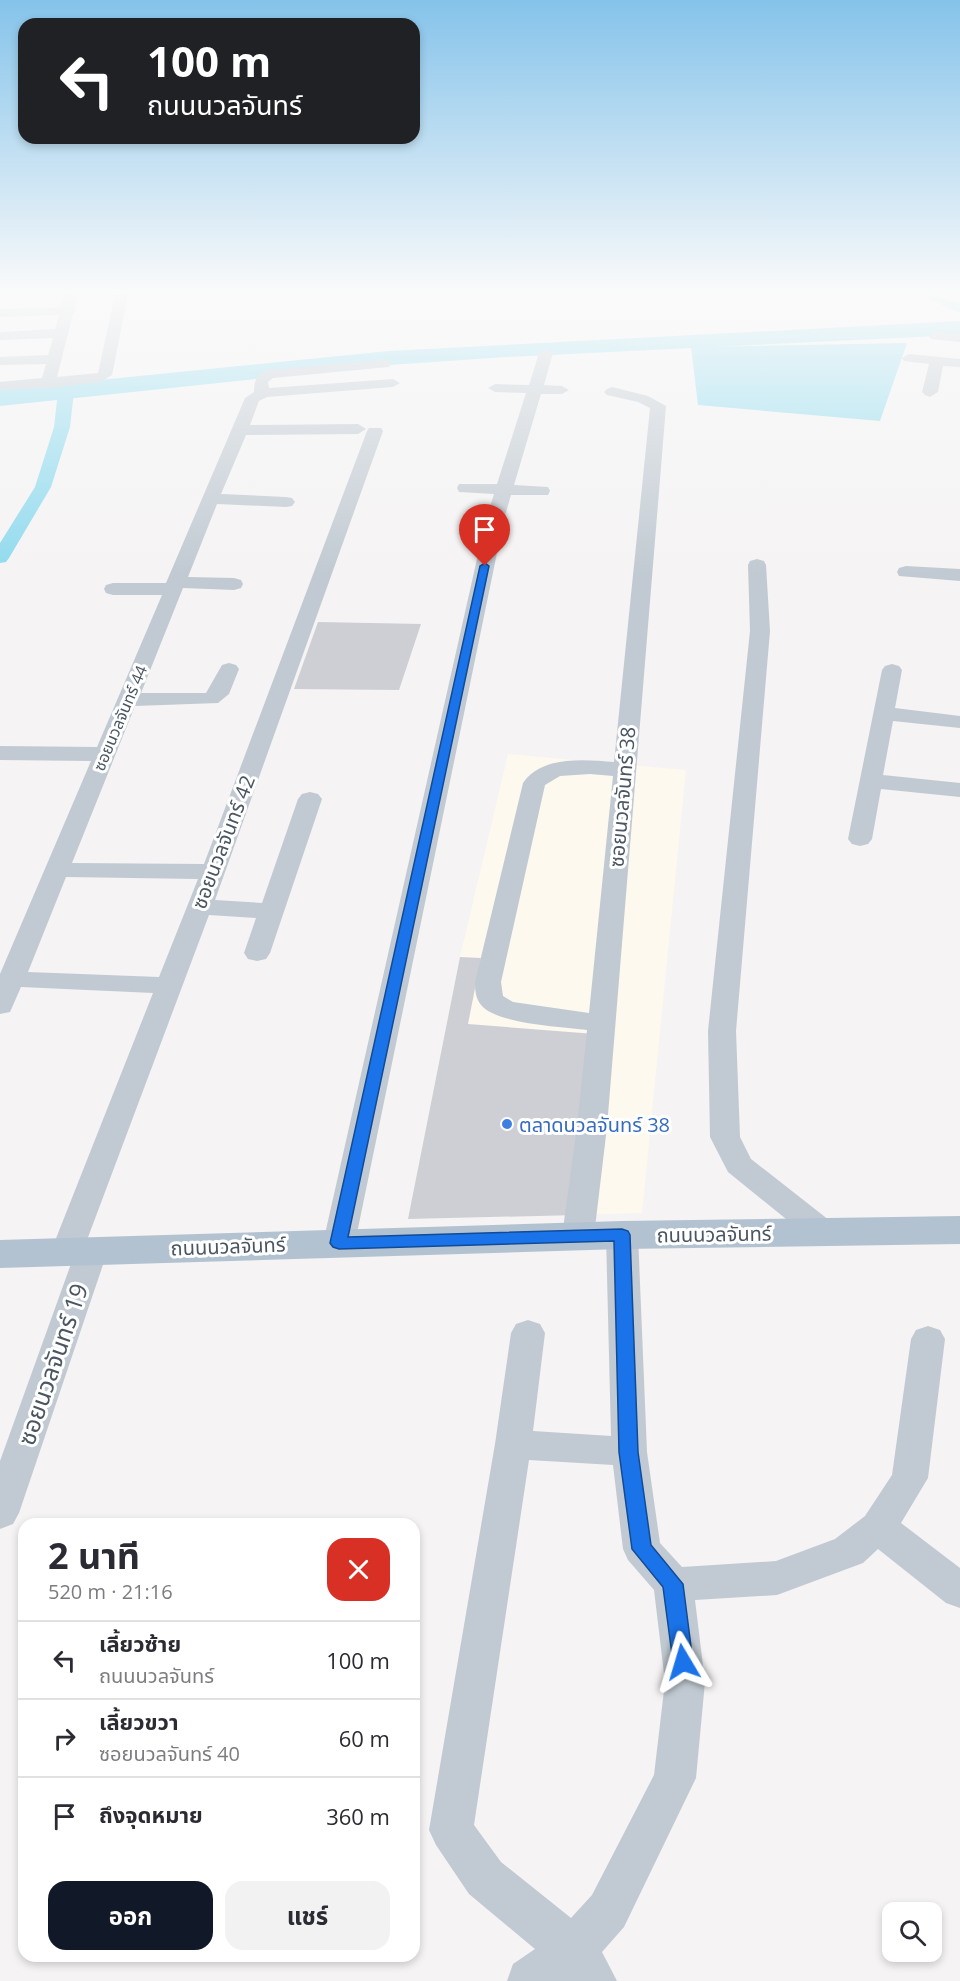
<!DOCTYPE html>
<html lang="th">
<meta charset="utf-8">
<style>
body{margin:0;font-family:"Open Sans","Noto Sans Thai",sans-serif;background:#f2f2f3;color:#2b2b33;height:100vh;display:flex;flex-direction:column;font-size:22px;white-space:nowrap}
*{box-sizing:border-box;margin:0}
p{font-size:20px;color:#7c7c81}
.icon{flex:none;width:33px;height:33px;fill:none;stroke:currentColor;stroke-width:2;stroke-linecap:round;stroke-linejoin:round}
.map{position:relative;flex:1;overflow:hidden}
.side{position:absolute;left:18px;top:1518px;width:402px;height:444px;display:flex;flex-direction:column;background:#fff;border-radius:18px;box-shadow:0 3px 9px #0003}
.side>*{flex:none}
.hud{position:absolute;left:18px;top:18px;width:402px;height:126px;border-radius:18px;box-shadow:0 3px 9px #0003;background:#202124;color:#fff;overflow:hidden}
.fabs{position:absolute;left:882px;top:1902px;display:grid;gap:12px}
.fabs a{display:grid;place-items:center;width:60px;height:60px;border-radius:12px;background:#fff;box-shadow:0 3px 9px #0003;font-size:30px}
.pin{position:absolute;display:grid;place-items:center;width:51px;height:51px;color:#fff;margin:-62px -26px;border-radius:50% 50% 50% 0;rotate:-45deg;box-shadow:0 0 6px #0007}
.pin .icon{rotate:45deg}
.me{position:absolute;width:66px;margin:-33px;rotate:353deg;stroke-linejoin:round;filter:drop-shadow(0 0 4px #0008)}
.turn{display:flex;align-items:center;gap:21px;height:126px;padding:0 30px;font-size:27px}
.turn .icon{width:78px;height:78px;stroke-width:2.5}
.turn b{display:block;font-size:42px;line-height:51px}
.round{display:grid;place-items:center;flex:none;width:63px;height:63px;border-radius:18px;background:#f2f2f3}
.overview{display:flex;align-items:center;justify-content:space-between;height:102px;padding:0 30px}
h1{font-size:36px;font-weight:700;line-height:45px}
.primary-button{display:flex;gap:12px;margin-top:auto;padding:12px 30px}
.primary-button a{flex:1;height:69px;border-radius:18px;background:#111827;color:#fff;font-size:24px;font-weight:700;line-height:69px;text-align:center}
.primary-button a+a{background:#f2f2f3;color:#2b2b33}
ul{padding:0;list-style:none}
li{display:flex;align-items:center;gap:18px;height:78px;padding:0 30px;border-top:2px solid #e1e1e2}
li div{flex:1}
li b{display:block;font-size:22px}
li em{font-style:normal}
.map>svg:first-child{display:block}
.commercial{fill:#fdf9ef}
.water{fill:#90daee}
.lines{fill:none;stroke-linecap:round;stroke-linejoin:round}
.canal{fill:#90daee;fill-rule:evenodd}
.river{fill:#90daee;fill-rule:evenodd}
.building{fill:#cdcfd5}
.minor{fill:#c1cad2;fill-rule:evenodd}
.major{fill:#b3c2d1;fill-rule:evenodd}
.route{fill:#1a73e8;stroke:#114b97;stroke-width:1.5}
.shop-dot{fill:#3f7fe0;stroke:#fff;stroke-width:2}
.labels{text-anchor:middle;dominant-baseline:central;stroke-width:6;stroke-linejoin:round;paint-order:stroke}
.far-street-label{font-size:16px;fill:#4a5661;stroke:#fff}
.street-label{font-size:20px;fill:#4a5661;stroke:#fff}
.shop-label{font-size:20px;fill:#366cbe;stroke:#fff;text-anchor:start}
.near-street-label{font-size:24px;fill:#4a5661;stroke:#fff}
</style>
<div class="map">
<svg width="960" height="1981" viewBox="0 0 960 1981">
<rect width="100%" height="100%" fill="#f5f3f3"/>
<path class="commercial" d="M508 754 686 770 642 1213 408 1219 460 957Z"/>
<path class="water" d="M907 343 880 421 698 405 691 347Z"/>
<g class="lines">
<path class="canal" d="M920 295H938L960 304V313Z
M66 387 74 392 70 427 51 487 9 558 6 562 0 563V543L35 487 54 427 58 392Z"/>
<path class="river" d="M960 321V335L507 357 389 365 0 406V390L389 351Z"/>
</g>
<path class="building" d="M318 622 421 624 399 690 294 689Z
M460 957 481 958 468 1024 595 1034 578 1215 408 1219Z"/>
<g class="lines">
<path class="minor" d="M64 295H77L74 309 76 311 73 314 57 377 98 373 115 295H128L112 375 101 382 48 388 0 390V382L42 378 46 364 0 365V357L48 355 53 338 0 340V332L55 329 59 315 0 317V309L61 307Z
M936 332 960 334V342L931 339 929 336Z
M546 349 553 353 544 385 562 386 569 390 562 394H541L514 485 548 487 550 491 548 495H511L504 519 355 1243 350 1251 339 1254 328 1251 323 1243 486 519 494 494 459 492 457 488 459 484H497L526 393 495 392 488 388 495 384 529 385 539 353Z
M909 354 960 359V367L943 366 938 392 930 397 925 395 922 392 929 364 904 361 902 358Z
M384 360 389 361 391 364 389 367 273 378 268 382 269 388 393 379 400 383 393 387 267 397 259 401 250 425 358 424 366 429 358 434 246 435 221 494 286 497 292 498 295 502 292 506 286 507 217 504 188 577 234 578 241 580 243 584 241 588 234 590 183 588 141 693H206L222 665 229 663 236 665 239 669 229 694 218 703 135 706 72 863 204 864 367 431 369 428H381L383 431 215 900 262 903 298 799 302 794 310 792 318 794 322 799 270 953 266 959 257 961 248 959 244 953 256 918 209 915 87 1240 92 1238 103 1242 108 1250 19 1513 13 1524 0 1529V1461L72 1261 67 1263 56 1259 51 1251 153 993 21 987 10 1012 0 1014V974L91 761 0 760V746L97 747 162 595H113L106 593 104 589 106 585 113 583H166L245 398 254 392C254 380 257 373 269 370ZM66 877 198 879 159 977 28 972Z
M612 387 648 396 666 406 607 1127 594 1236 589 1244 578 1247 567 1244 562 1236 577 1127 587 1030C562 1027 503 1024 484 1008 476 1001 475 992 475 982L523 783C542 755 585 760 614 762L650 408 638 402 607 395 604 392 607 389ZM590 774 613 776 589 1013 513 1002 503 996 501 982 545 785 560 776Z
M757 559 764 561 766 565 770 631 736 1031 740 1137 751 1159 834 1224 839 1232 834 1240 823 1243 812 1240 728 1172 710 1137 708 1031 750 631 748 565 750 561Z
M906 566 960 569V581L899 576 897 572 899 568Z
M892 664 899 666 902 670 895 708 960 716V728L893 721 883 775 960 783V797L881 789 872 839 868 844 860 846 852 844 848 839 882 670 885 666Z
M622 1224 633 1227 638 1235 647 1452 660 1543 682 1567 776 1561 835 1539 865 1516 892 1475 911 1339 916 1330 928 1326 940 1330 945 1339 928 1478 901 1523 960 1568V1608L946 1603 878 1549 863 1563 777 1595 695 1600 705 1682 696 1778 624 1927 602 1952 617 1981H507L513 1964 535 1949 469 1894 436 1845 429 1830 495 1444 511 1333 516 1324 528 1320 540 1324 545 1333 533 1431 611 1436 606 1235 611 1227ZM529 1460 613 1465 623 1549 628 1560 654 1590 665 1682 654 1775 592 1895 571 1918 501 1862 474 1825Z"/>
<path class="major" d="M960 1216V1244L622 1249 0 1268V1240L622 1221Z"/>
</g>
<linearGradient id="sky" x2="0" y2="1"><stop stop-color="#85c3ea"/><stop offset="0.51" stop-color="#fafafa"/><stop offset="1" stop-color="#fafafa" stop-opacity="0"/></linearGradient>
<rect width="960" height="573" fill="url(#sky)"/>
<path class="route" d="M485 563 489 566 348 1237 622 1229 628 1231 630 1235 638 1452 651 1545 683 1584 693 1662 690 1669 683 1672 676 1669 673 1662 663 1587 632 1549 619 1452 614 1241 339 1249 333 1247 330 1243 480 566Z"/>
<circle class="shop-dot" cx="507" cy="1124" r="6"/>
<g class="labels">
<g class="far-street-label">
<text transform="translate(120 718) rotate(-67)">ซอยนวลจันทร์ 44</text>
</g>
<g class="street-label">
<text transform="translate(622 797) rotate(-85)">ซอยนวลจันทร์ 38</text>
<text transform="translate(223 842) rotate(-69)">ซอยนวลจันทร์ 42</text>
<text transform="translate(714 1234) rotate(-1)">ถนนนวลจันทร์</text>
<text transform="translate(228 1246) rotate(-2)">ถนนนวลจันทร์</text>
</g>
<g class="shop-label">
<text x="519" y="1124">ตลาดนวลจันทร์ 38</text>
</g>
<g class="near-street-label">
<text transform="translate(52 1364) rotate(-71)">ซอยนวลจันทร์ 19</text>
</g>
</g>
</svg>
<div class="fabs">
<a><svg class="icon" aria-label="search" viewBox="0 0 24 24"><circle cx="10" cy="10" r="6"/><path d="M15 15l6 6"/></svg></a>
</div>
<div class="pin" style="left:485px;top:566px;background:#d93025"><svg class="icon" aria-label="arrive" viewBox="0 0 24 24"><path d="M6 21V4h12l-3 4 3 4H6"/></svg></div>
<svg class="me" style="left:683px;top:1662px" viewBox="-20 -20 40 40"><path d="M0-17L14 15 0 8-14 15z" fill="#1a73e8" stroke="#fff" stroke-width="4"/></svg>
<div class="hud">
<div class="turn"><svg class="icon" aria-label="left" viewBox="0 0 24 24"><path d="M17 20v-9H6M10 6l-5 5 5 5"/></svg><div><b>100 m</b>ถนนนวลจันทร์</div></div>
</div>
<section class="side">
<div class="overview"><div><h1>2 นาที</h1><p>520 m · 21:16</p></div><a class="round" style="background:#d93025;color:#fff"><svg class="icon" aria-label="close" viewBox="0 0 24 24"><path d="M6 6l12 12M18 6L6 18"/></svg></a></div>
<ul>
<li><svg class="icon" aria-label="left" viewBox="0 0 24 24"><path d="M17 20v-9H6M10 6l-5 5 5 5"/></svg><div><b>เลี้ยวซ้าย</b><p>ถนนนวลจันทร์</p></div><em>100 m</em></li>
<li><svg class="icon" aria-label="right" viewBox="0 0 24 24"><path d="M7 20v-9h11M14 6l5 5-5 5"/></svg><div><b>เลี้ยวขวา</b><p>ซอยนวลจันทร์ 40</p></div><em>60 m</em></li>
<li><svg class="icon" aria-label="arrive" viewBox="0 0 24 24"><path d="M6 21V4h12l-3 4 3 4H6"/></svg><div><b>ถึงจุดหมาย</b></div><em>360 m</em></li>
</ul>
<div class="primary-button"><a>ออก</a><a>แชร์</a></div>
</section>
</div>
